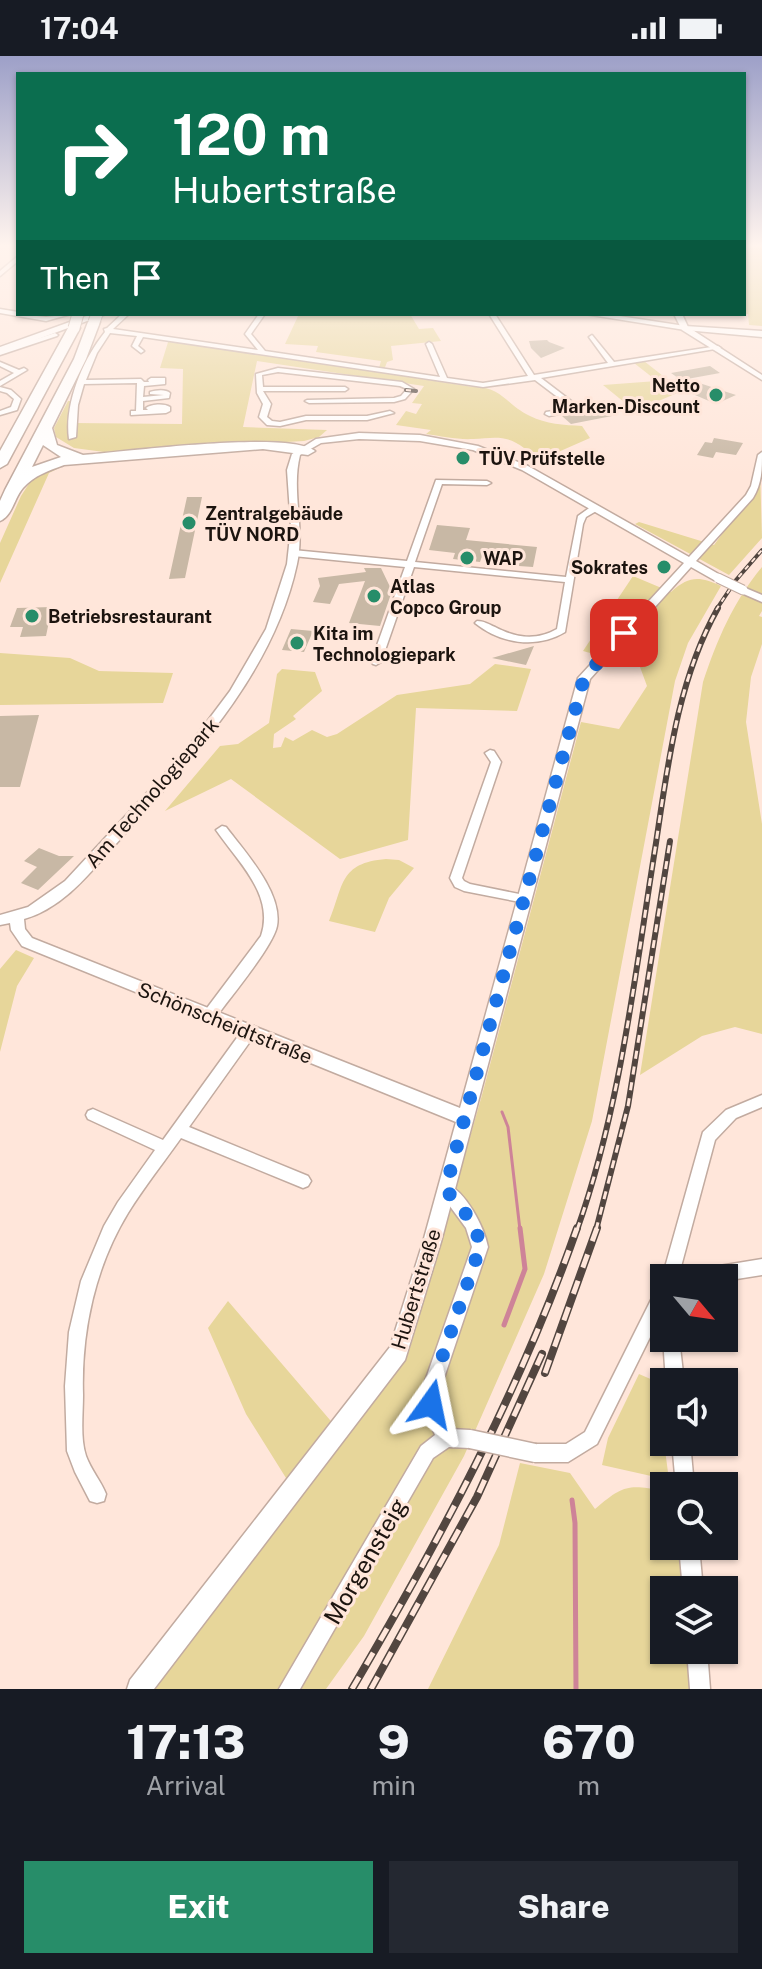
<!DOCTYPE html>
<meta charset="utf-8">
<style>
body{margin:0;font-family:"Public Sans",sans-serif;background:#242831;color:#f1f3f6;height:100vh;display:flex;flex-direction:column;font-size:30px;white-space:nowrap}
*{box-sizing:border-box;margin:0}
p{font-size:26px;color:#9ea1a6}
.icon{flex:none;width:44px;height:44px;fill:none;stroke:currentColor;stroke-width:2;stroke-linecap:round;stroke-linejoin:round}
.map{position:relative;height:1633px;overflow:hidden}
.panel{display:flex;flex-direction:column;background:#171b24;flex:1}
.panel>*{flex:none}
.hud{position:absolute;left:16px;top:16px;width:730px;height:244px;border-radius:0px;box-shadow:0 2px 6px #0004;background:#0b6e4f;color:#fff;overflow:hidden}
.needle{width:52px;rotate:119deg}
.buttons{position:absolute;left:650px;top:1208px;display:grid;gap:16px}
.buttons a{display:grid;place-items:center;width:88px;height:88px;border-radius:0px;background:#171b24;box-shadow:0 2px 6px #0004;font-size:40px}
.pin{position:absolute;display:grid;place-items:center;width:68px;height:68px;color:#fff;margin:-34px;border-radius:16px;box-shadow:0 4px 12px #0006}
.me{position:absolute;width:88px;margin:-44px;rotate:12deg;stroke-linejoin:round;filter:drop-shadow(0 0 6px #0008)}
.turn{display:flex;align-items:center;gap:28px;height:168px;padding:0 24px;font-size:36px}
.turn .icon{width:104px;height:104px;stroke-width:2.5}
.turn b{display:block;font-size:56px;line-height:68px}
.then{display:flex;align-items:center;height:76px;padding:0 24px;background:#0003;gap:16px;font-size:30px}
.eta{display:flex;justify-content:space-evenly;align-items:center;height:136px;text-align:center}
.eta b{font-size:48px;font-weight:800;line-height:56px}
.primary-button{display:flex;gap:16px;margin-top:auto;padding:16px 24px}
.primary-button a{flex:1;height:92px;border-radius:0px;background:#278d69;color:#fff;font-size:32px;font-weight:800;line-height:92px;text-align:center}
.primary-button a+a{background:#242831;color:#f1f3f6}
.status{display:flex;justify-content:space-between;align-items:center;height:56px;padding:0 40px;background:#171b24;direction:ltr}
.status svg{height:22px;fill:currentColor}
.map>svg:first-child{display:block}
.green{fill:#e7d69a}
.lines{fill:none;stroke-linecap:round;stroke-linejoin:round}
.stream-far1{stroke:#ce8398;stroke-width:3}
.stream{stroke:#ce8398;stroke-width:5}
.building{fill:#c8b8a5}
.minor-casing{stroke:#c2aba0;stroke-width:3}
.tertiary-casing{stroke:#c2aba0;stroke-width:3}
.secondary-casing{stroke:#c2aba0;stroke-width:3}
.primary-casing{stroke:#c2aba0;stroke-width:3}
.motorway-casing{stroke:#c2aba0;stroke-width:3}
.minor{fill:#fff;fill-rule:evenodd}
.tertiary{fill:#fff;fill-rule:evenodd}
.secondary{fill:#fff;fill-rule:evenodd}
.primary{fill:#fff;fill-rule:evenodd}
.motorway{fill:#fff;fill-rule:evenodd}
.rail-far2-casing{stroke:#524640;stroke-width:4}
.rail-far1-casing{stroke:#524640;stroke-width:6}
.rail-casing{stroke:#524640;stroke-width:8}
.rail-far2{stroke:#ffe6da;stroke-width:2;stroke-dasharray:5;stroke-linecap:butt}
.rail-far1{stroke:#ffe6da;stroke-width:3;stroke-dasharray:8;stroke-linecap:butt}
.rail{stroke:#ffe6da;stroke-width:5;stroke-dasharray:14;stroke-linecap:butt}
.minor-bridge-casing{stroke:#c2aba0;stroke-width:21;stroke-linecap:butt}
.tertiary-bridge-casing{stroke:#c2aba0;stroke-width:11;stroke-linecap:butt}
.motorway-bridge-casing{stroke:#c2aba0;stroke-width:13;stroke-linecap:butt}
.minor-bridge{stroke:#fff;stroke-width:18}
.tertiary-bridge{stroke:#fff;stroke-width:9}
.motorway-bridge{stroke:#fff;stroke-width:11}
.route{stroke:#1a73e8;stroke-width:14;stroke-dasharray:0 25.2}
.poi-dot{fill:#278d69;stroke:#ffe6da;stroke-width:3}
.labels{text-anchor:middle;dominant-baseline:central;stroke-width:6;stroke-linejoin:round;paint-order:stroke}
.far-poi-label{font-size:18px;font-weight:bold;fill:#1c140f;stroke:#ffe6da;text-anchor:start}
.street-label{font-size:20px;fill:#1c140f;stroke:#ffe6da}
.near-street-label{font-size:24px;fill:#1c140f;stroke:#ffe6da}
</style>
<div class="status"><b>17:04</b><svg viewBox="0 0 49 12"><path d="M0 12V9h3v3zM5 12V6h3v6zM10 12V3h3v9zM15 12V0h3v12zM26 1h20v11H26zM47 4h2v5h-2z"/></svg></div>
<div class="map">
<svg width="762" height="1633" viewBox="0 0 762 1633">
<rect width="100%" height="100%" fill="#ffe6da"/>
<path class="green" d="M744 191H762V270L749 269 748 258H744Z
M299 258H410L419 273 433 272 441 285 391 290 393 304 387 306 384 314 379 312 381 305 316 296 318 290 285 288Z
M169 283 473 331C502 330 506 349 530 360 546 368 564 369 582 370L590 382 531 408 519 401 524 392C506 378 493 382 473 383 458 384 441 380 426 378L431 374 396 369 406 355 416 358 422 348 412 347 424 330 257 305 243 371 327 374 319 381 304 385 104 396 74 392 56 381 54 372 68 345H75L73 367 182 368 183 313 160 312Z
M644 305 682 335 635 355 603 329 657 325 634 307Z
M63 410 49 417 0 527V487L21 440 32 423 54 411Z
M760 413 762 482 729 519 635 468 639 466 714 489 750 440Z
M762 511V555L759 560 762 561V588L751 621 746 666 762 768V978L735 971 702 980 640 1019 703 626C717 584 733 546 762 511Z
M633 520 671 536C689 520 699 520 721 530L688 587 675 625 592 1065 544 1218 464 1400 364 1580 326 1633H143L410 1292 482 1039 581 666 619 673 647 630 640 611 583 595Z
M0 597 70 602 99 615 173 617 163 647 0 649Z
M495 608 531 613 517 655 416 652 408 784 340 803 231 723 165 755 220 690 238 688 269 667 277 618 282 613 315 616 322 635 293 660 296 663 274 678 273 692 281 691 285 681 293 685 312 674 327 681 337 678 397 639 470 628Z
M386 803 399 804 414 812 389 842 375 876 329 865C344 829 339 807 386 803Z
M16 894 34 902 17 930 0 996V913Z
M228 1245 336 1371 291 1430 246 1358 208 1272Z
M639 1318 662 1328 664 1386 669 1424 602 1409 608 1382Z
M520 1407 570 1417 595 1453C623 1429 628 1428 664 1435V1490H688L691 1534H664V1594H694L697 1633H428L499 1489Z"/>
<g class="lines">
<path class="stream-far1" d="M502 1056 508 1071 520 1174"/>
<path class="stream" d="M504 1269 525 1213 520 1172
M572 1444 575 1467 576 1633"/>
</g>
<path class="building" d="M547 284 549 286 565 292 541 302 531 292 529 285Z
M710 310 720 317 687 323 736 339 716 348 688 336 695 334 671 317Z
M601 352 612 360 571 368 562 360Z
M714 382 743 387 736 399 716 396 713 402 697 399 705 386 712 387Z
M187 441H202L185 522 169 523Z
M437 469 470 472 466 484 537 491 533 511 519 510 520 503 482 500 480 506 453 503 455 497 429 494Z
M364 512H381L392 535 380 570 349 567 365 525 339 528 330 548 313 546 320 530 318 522 366 516Z
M52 551 46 580 20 581 23 571H10L17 552Z
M291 573 313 575 304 596 282 594Z
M534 590 526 609 492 602Z
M39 659 20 731H0V660Z
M39 792 59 800H74L38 834 21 827 37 811 24 805Z"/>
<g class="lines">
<defs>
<path id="minor" d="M18 200V205L0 220V215Z
M0 253 18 256V258L46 261 71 258 46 265 0 257Z
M122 258H129L113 273 258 294 245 278 259 258H265L251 278 265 295 440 321 426 288 429 286 432 288 447 322 483 327 528 320 489 258H495L534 319 608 307 589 281 592 279 614 306 718 290 721 292 541 322 579 351 604 346 608 348 549 360 545 358 546 356 572 352 535 324 483 331 143 281 138 290 144 295 141 297 132 290 137 280 110 277 97 297 86 324 141 323 144 326H149L148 324 151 322H165V328L144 330 143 341 164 339 150 338V336C156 334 166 333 170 337L169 342 143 345V354H148L146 352C151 348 164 347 170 351V355L166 357 131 359V355H136L137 327 84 328 78 349 76 381 69 383C64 348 83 303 105 276L104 273 107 272Z
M55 277 58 279 57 280 0 299V295Z
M0 306 19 314 24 312 27 314 0 330V325L14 317 0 310Z
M278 312 402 326 414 333 405 343 394 346 309 347 305 345 307 344 394 342 401 340 407 333 400 330 278 316 262 319 263 331H345L348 333 345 335H263L271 348 267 361 272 365 280 366 306 360H367L390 355 394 357 367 364H306L280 370 267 369 259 361 263 348 257 337 256 318Z
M0 331 11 334 21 343 17 354 0 359V355L11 351 14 343 7 337 0 335Z
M436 424 487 425 491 427 487 429 442 428 415 506 566 521 578 460 592 450H598V454L586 461 583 468 565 576C537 593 501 588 475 567L477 565C484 565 488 568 495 571 516 582 536 585 557 573L565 526 414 511 381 606 376 609 373 608 371 606 405 511 293 500 289 497 293 494 407 505Z
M490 694 494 695 501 706 462 822 464 825 470 828 529 840 531 843 525 847 464 835 455 831 450 822 491 706 485 697Z
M222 770 226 771C245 796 283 837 277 870 273 891 228 944 214 964L209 965 204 964 202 960 204 956 261 880C275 839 238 806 216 774Z
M249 970 254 972 256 976 254 980 189 1071 308 1120 311 1125 308 1130 303 1132 181 1082C164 1106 144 1131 128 1157 95 1211 81 1276 83 1339 83 1358 80 1382 86 1400 91 1414 101 1425 106 1438L104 1445 97 1447 90 1445 75 1416 67 1395 65 1330 69 1276 81 1225 104 1170 118 1146 155 1094 88 1063 86 1059 88 1055 93 1053 163 1084 244 972Z
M762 1039V1051L736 1062 715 1084 678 1222H664V1227L662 1222 703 1076 726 1054Z
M446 1127C466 1136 484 1170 488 1191L442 1328 440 1348 451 1373 470 1374 476 1377 479 1383 476 1389 470 1392 449 1391 433 1402 300 1633H279L421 1390 435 1379 422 1348 424 1328 472 1191 466 1172 438 1134 441 1129Z
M762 1203V1219L724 1225V1222H687L689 1216 695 1214Z
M664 1228V1253L597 1388 568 1406H535L529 1403 526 1397 529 1391 535 1388H566L585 1376 658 1230Z
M664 1278V1282H679L684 1326H666L663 1282Z
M672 1386H690L694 1430H676Z
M679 1490H699L703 1534H683Z
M687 1594H707L710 1633H690Z"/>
<path id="tertiary" d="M674 258H682L688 271 762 319V324L682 274Z
M359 377 420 379 478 390 528 410 689 501 746 439 751 430 758 399 762 396C762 414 762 427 753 442L696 505 722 520V524H714L691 511 590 623 441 1186 405 1304 154 1633H127L130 1624 390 1291 423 1186 456 1066 22 890 11 874 10 867 0 869V859L28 851 65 825 182 699 230 635 266 573 287 508 291 471 287 414 292 398 316 383ZM359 383 420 385 473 394 522 414 684 507 578 622 460 1052 32 882 25 873 24 863C67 851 96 809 125 778 195 699 274 615 297 508 305 472 291 435 300 399L321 387Z
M743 531 762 539V546L739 536 738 534Z"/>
<path id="secondary" d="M585 258H606L685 270 762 275V281L685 274Z"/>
<path id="primary" d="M92 258H106L0 297V291Z"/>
<path id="motorway" d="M94 263 100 266 86 303 52 372 57 389 83 399C125 396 288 374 315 395L308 399 263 393 64 409C48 415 35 419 23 432 14 442 13 459 0 465V445L5 434 74 303 88 266ZM43 389 61 401 32 411Z
M74 269 80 272 7 408 0 412V395L68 272Z"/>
</defs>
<use href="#minor" class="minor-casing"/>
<use href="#tertiary" class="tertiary-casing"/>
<use href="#secondary" class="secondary-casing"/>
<use href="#primary" class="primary-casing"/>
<use href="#motorway" class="motorway-casing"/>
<use href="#minor" class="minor"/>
<use href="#tertiary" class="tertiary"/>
<use href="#secondary" class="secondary"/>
<use href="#primary" class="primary"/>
<use href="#motorway" class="motorway"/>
<defs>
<path id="rail-far2" d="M406 334 416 335
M716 554 736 524 762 494"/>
<path id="rail-far1" d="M577 1174C621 1050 635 917 656 787 668 707 678 623 718 552
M596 1174 628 1050 670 785"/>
<path id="rail" d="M545 1317 597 1172
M352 1633C439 1485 520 1335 577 1172
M371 1633 477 1441 542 1298"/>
</defs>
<use href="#rail-far2" class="rail-far2-casing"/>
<use href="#rail-far1" class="rail-far1-casing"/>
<use href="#rail" class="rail-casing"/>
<use href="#rail-far2" class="rail-far2"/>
<use href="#rail-far1" class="rail-far1"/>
<use href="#rail" class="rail"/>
<defs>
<path id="minor-bridge" d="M470 1383 535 1397"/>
<path id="tertiary-bridge" d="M718 522 743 534"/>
<path id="motorway-bridge" d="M94 266 97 258
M74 272 78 258"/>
</defs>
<use href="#minor-bridge" class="minor-bridge-casing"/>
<use href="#tertiary-bridge" class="tertiary-bridge-casing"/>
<use href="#motorway-bridge" class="motorway-bridge-casing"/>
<use href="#minor-bridge" class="minor-bridge"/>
<use href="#tertiary-bridge" class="tertiary-bridge"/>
<use href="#motorway-bridge" class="motorway-bridge"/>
</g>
<linearGradient id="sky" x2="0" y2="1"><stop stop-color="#9da0c8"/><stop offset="0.45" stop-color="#fff4ee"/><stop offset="1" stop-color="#fff4ee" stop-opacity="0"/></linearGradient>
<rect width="762" height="420" fill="url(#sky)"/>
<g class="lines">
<path class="route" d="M431 1348 433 1328 480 1191C477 1167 461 1152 446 1134L451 1112 584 622 624 577"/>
</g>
<g class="poi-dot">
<circle cx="716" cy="339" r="8"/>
<circle cx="463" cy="402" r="8"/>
<circle cx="189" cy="467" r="8"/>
<circle cx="467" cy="502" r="8"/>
<circle cx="664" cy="511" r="8"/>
<circle cx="374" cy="540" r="8"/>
<circle cx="32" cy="560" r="8"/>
<circle cx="297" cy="587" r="8"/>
</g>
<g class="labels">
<g class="far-poi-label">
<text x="700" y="329" text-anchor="end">Netto<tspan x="700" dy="21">Marken-Discount</tspan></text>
<text x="479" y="402">TÜV Prüfstelle</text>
<text x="205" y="457">Zentralgebäude<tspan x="205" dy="21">TÜV NORD</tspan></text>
<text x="483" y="502">WAP</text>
<text x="648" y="511" text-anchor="end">Sokrates</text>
<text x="390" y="530">Atlas<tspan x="390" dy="21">Copco Group</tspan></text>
<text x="48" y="560">Betriebsrestaurant</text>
<text x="313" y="577">Kita im<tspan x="313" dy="21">Technologiepark</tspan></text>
</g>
<g class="street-label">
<text transform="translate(152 737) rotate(-49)">Am Technologiepark</text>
<text transform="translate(225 967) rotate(22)">Schönscheidtstraße</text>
<text transform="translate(416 1233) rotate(-73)">Hubertstraße</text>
</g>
<g class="near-street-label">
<text transform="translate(365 1505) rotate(-60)">Morgensteig</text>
</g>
</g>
</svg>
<div class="buttons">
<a><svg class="needle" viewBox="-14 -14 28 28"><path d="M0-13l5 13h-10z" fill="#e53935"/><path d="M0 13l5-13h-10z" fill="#9ea1a6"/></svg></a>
<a><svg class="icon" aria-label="sound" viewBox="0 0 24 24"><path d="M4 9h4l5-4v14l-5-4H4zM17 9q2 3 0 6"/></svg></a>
<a><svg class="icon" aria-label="search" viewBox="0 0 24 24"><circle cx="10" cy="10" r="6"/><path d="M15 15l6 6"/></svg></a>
<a><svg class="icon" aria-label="layers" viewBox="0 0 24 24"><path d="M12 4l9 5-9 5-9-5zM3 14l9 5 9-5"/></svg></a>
</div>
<div class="pin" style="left:624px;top:577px;background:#d93025"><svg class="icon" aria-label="arrive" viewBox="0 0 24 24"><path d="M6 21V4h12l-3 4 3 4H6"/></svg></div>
<svg class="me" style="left:431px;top:1348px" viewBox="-20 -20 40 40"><path d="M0-17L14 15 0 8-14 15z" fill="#1a73e8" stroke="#fff" stroke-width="4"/></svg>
<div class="hud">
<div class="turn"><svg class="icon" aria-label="right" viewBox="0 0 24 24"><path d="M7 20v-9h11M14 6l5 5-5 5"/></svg><div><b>120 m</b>Hubertstraße</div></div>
<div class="then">Then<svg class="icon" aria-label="arrive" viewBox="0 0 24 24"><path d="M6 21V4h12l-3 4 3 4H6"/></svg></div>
</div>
</div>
<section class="panel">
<div class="eta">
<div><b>17:13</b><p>Arrival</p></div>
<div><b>9</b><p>min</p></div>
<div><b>670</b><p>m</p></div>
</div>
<div class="primary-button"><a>Exit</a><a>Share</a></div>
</section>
